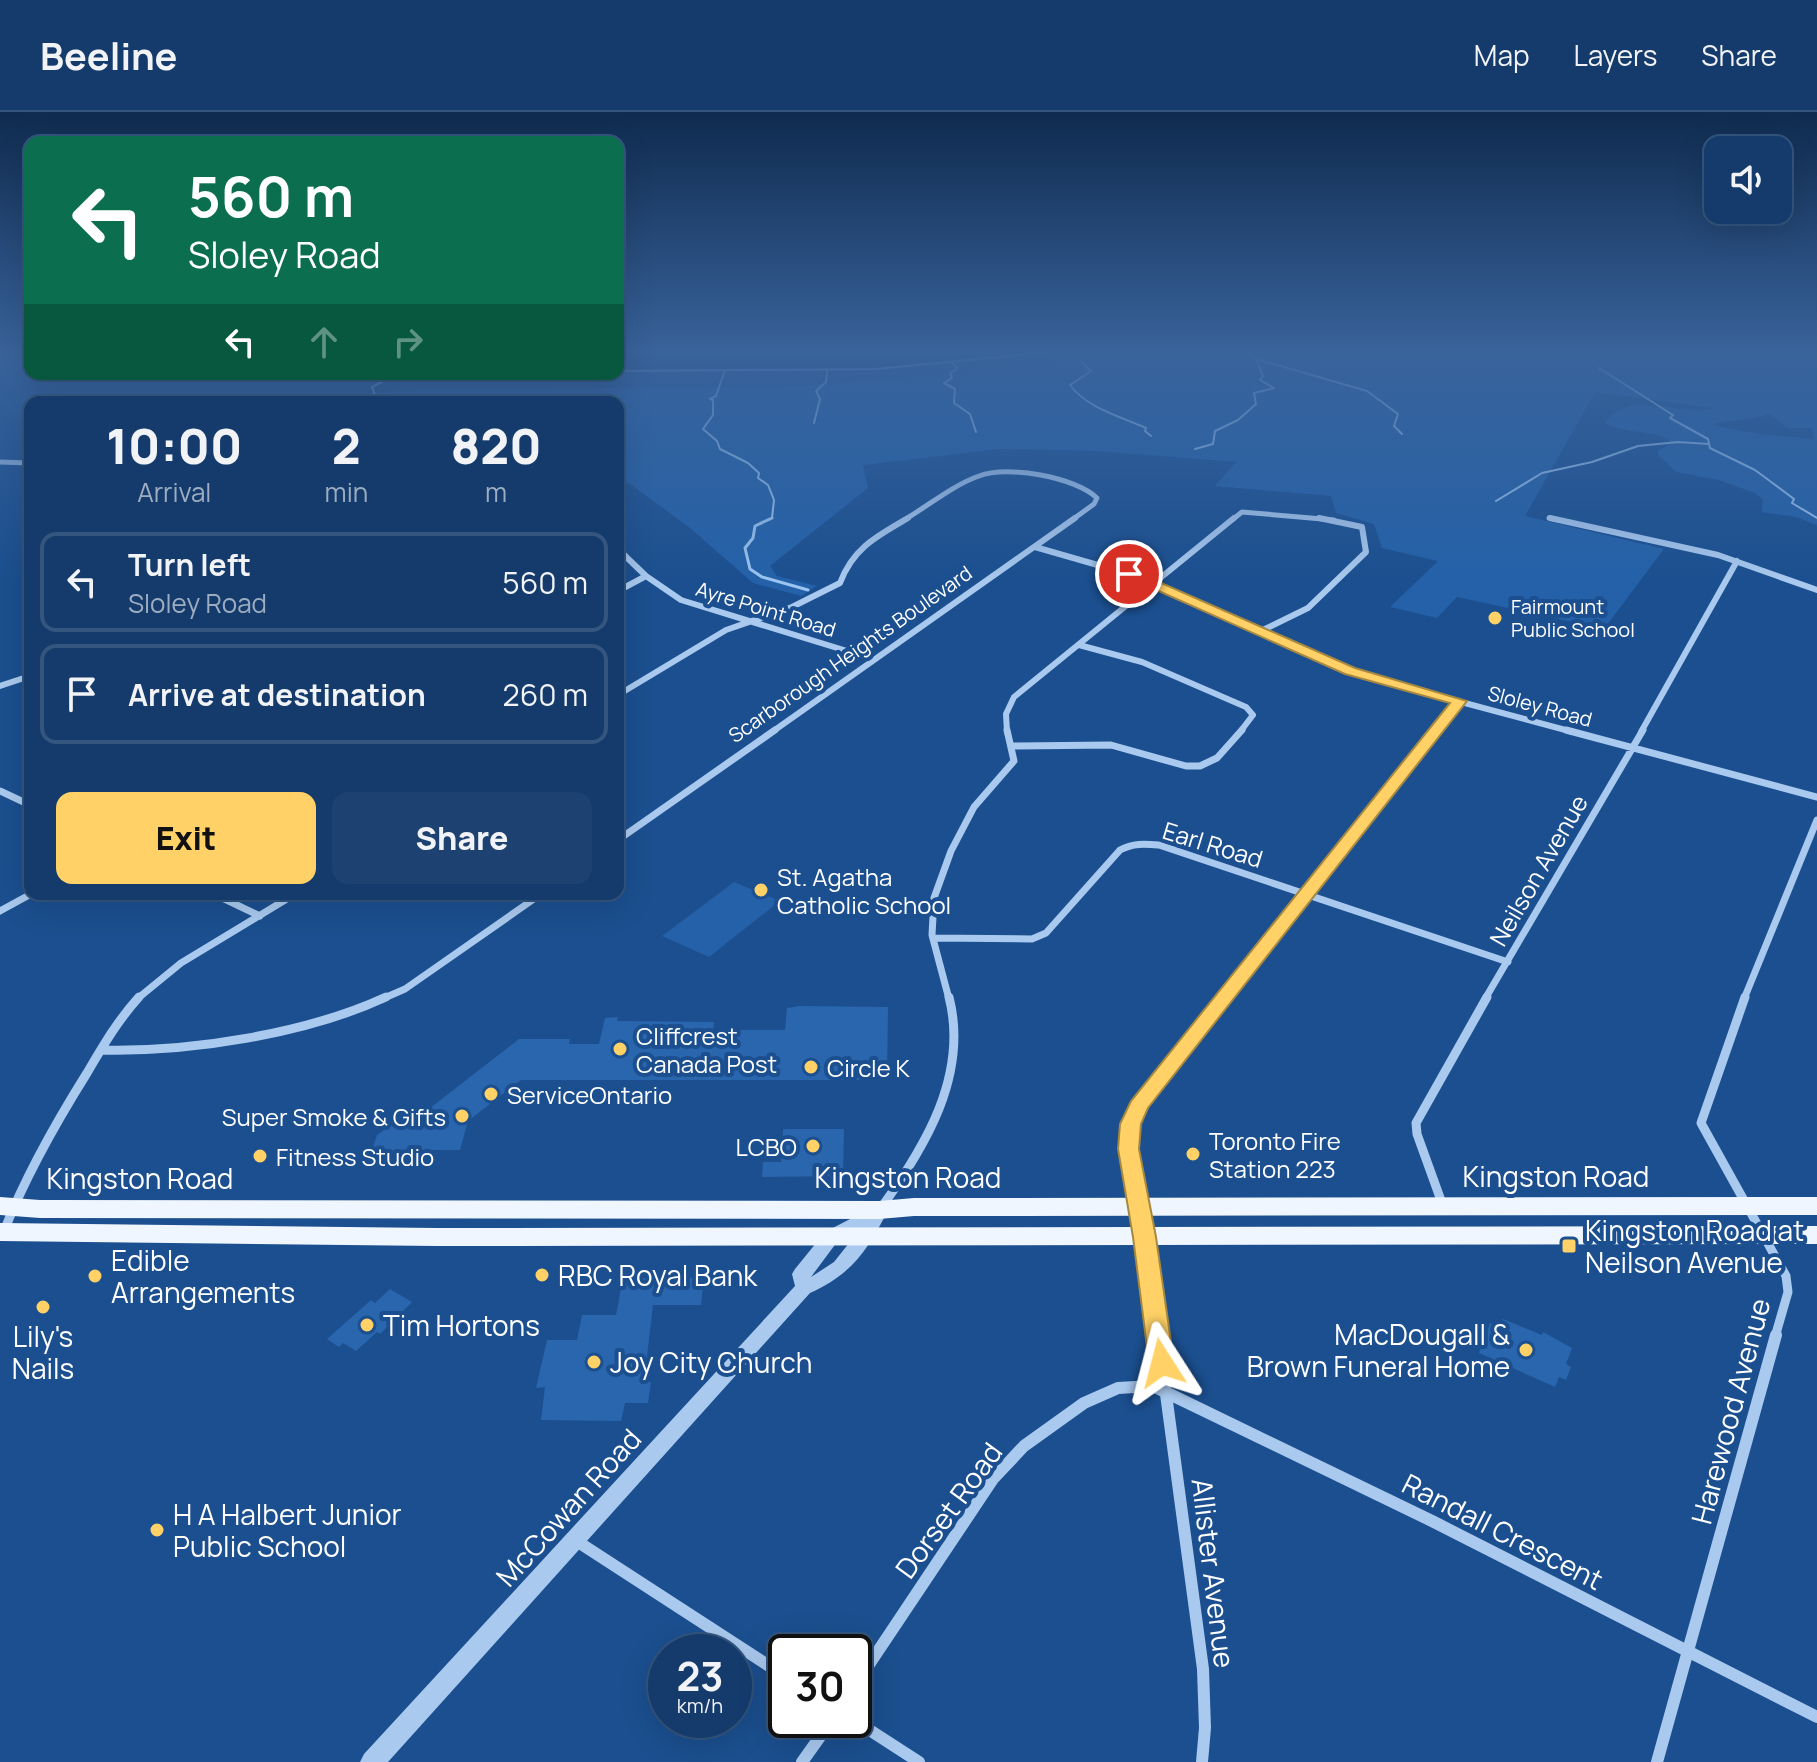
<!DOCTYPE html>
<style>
body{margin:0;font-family:Manrope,sans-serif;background:#1d4271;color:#f1f3f6;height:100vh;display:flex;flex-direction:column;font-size:30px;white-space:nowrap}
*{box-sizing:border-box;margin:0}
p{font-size:26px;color:#9dadc1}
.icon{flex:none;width:44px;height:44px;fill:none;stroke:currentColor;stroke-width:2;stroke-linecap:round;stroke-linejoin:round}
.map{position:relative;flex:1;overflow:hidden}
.details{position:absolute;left:24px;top:284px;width:600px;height:504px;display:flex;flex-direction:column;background:#143b6b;border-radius:16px;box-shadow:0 8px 32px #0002,0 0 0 2px #33557e}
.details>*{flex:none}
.hud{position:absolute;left:24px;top:24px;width:600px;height:244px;border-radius:16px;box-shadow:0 8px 32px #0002,0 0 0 2px #33557e;background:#0b6e4f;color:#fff;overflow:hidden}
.controls{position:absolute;left:1704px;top:24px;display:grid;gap:16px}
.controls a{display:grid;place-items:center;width:88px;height:88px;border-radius:16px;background:#143b6b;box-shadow:0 8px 32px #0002,0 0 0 2px #33557e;font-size:40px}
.speed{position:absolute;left:648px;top:1522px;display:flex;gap:16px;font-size:40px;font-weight:700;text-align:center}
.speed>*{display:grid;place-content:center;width:104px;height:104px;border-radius:50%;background:#143b6b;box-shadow:0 8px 32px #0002,0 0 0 2px #33557e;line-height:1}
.speed small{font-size:20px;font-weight:400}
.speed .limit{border:4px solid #111;border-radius:12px;background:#fff;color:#111}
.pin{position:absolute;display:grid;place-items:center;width:68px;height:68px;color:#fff;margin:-34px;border:4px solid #fff;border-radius:50%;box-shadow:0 2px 8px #0007}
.me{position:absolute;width:88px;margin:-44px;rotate:351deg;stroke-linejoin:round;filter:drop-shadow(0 0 6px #0008)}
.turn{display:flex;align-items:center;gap:28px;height:168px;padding:0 32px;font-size:36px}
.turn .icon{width:104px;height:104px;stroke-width:2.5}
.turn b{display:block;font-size:56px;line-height:68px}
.lanes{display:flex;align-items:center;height:76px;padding:0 32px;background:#0003;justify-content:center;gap:40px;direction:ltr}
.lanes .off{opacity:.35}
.eta{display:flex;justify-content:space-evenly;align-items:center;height:136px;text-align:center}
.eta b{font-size:48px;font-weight:800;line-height:56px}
.primary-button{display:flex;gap:16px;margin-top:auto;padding:16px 32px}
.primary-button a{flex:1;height:92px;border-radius:16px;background:#ffd166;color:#111;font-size:32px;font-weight:800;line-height:92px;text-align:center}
.primary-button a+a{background:#1d4271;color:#f1f3f6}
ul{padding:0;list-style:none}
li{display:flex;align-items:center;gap:24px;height:100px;margin:0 16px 12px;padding:0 16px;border:4px solid #33557e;border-radius:16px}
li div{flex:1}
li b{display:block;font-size:30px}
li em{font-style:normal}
header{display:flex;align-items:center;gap:48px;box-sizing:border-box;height:112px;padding:0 40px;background:#143b6b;border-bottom:2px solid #33557e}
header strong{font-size:38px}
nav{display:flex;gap:44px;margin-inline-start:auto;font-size:28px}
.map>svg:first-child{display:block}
.green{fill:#2461a8;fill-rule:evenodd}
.water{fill:#123a6d;stroke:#9cc4f0;stroke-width:2}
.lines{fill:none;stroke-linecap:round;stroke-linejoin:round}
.stream-far1{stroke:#9cc4f0;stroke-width:2}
.stream{stroke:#9cc4f0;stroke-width:3}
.building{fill:#2a66ad}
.minor-far4{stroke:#a9c9ee;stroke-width:5}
.minor-far3{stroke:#a9c9ee;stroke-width:6}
.minor-far2{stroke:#a9c9ee;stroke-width:7}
.minor-far1{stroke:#a9c9ee;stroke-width:9}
.minor{stroke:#a9c9ee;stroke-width:12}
.tertiary{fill:#a9c9ee;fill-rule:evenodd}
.primary{fill:#f0f6ff;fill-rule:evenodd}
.route{fill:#ffd166;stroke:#a68842;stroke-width:2}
.poi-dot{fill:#ffd166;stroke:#1b4f8f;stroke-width:3}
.labels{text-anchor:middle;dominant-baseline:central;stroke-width:8;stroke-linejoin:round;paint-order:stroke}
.far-poi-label{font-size:20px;fill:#fff;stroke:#1b4f8f;text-anchor:start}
.far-street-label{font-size:20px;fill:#fff;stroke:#1b4f8f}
.street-label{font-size:24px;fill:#fff;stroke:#1b4f8f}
.poi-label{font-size:24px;fill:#fff;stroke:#1b4f8f;text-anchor:start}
.near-street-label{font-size:28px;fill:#fff;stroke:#1b4f8f}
.near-poi-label{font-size:28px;fill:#fff;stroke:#1b4f8f;text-anchor:start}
</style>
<header>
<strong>Beeline</strong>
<nav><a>Map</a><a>Layers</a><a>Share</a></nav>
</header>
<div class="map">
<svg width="1817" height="1650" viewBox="0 0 1817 1650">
<rect width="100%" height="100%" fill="#1b4f8f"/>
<path class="green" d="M1225 239H1817V413L1796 405 1762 400 1763 388 1755 381 1719 368 1676 360 1658 343V338L1667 334 1669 329C1655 317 1625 323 1605 311 1629 275 1684 307 1715 296L1595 280 1525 404 1664 437 1604 517 1457 485 1437 506 1390 495 1438 449 1382 436 1374 412 1336 401 1331 384 1215 374 1236 350 1098 339 1000 337 863 353 868 376 770 454 777 464 817 474 801 484 753 471 690 416 629 371 618 373V290H273L421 277 785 275ZM1769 302 1787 316H1812L1814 327 1758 322 1712 313C1729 306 1748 310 1769 302Z
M734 770 780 789 709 845 662 824Z"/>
<path class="water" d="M618 239H1062L875 257 618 259Z"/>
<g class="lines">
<path class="stream-far1" d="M1243 239 1256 247 1367 279 1398 302 1394 314 1402 322
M1082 250 1091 259 1070 273C1087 296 1121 305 1146 316L1145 319 1151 324
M952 251 958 256 950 261 952 266 944 271 955 277 954 291 970 302 976 320
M1599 256 1673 303 1670 306 1708 327 1710 336 1755 358 1794 387 1792 391 1817 406
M725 258 716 284 710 287 713 288V303L703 317 717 329 720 337 748 351 759 361 758 366 768 373 774 388 772 406 768 408
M377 262 385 268 372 275 375 283 384 290
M814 311 820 287 816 279 826 270 827 258
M1195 337 1213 332 1215 319 1238 308 1256 292 1254 281 1274 276 1260 268 1263 264 1256 247
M1496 389 1542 361 1592 350 1638 334 1678 330 1709 332"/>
<path class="stream" d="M772 406 755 414 753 426 745 436 750 457 762 465 808 478"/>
</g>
<path class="building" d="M799 894 888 895 887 968H521L468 1009 460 1038H427L425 1043 370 1044 377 1023 394 1011H425L430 996 519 927H570L569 932H599L605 906 618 905 617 909 714 910 713 918H785L787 896Z
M783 1017H844L843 1064 762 1065 763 1050H781Z
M623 1166H704L701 1193H653L644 1270H651L648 1291H625L621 1309 541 1308 545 1275 536 1276 547 1228H577L582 1203H616Z
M390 1177 412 1190 380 1222 377 1220 356 1239 343 1231 339 1235 327 1227 371 1188 375 1191Z
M1503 1207 1542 1223 1543 1220 1572 1236 1566 1252 1571 1255 1566 1268 1559 1265 1555 1275 1479 1241 1490 1211 1499 1215Z"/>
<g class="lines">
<path class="minor-far4" d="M0 350 30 351
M1549 406 1559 408
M904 408C928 394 953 373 979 364 1008 353 1075 365 1097 386L1094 392 1072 408
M1232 408 1242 400 1334 408"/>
<path class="minor-far3" d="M1550 406 1718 443 1817 478
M1035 435 1129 462 1360 563 1573 620
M618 437 646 464 681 488 873 547
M618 479 646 464
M1261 519 1308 496 1366 440 1362 415 1319 406
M1079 533 1142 550 1246 595 1253 603 1240 620
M0 574 30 564
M618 583 726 518 792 495 840 471C853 436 877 424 908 406
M772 620 1075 406
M1007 620 1006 602 1014 585 1234 406
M1435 620 1459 589
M1641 620 1737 449"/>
<path class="minor-far2" d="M1566 618 1817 685
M1012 634 1111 633 1186 654H1200L1217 646 1242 618
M0 679 30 693
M618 728 775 618
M214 782 260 804
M0 799 31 782
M934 826 1032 827 1046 821 1120 738C1133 731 1145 732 1159 733L1508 850
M137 887 181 851 295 782
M382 887 405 877 541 782
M949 887 932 823 934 786 951 739 974 695 1014 649 1007 618
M1223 887 1436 618
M1485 887 1643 618
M1744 887 1817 708"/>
<path class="minor-far1" d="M1745 885 1701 1011 1786 1164 1788 1180 1775 1225
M102 938C191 940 306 922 386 885
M1443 1094 1417 1022 1416 1011 1487 885
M881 1096C925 1035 969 963 949 885
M4 1119C26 1063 55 1012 87 961 103 934 118 908 139 885
M1159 1225 1129 1037 1130 1012 1139 994 1225 885"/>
<path class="minor" d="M1158 1223 1203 1557 1205 1616 1202 1650
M575 1428 786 1565
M854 1575 993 1367 1024 1334 1084 1291 1118 1276 1153 1274 1434 1410 1817 1605
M854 1608 919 1650
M802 1650 832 1608
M1657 1650 1776 1223"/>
<path class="tertiary" d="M879 1092 885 1094 888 1098C868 1138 852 1162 810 1181L388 1650H360L364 1642 795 1174 792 1162 795 1157 825 1120ZM861 1116 834 1150 811 1165 837 1130Z"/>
<path class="primary" d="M0 1085 40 1088 879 1089 914 1086 1817 1085V1103L914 1104 879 1107 40 1106 0 1103Z
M0 1111 437 1116 1817 1114V1132L437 1134 0 1129Z"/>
</g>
<linearGradient id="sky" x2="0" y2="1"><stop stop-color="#0f2b4f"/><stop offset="0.51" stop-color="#39639b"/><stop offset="1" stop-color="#39639b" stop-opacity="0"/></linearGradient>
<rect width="1817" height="470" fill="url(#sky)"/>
<path class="route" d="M1125 459H1134L1355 556 1467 589 1148 996 1141 1012 1139 1037 1156 1125 1174 1251 1170 1258 1162 1261 1153 1258 1149 1251 1133 1125 1118 1037 1120 1012 1131 989 1450 591 1345 562 1125 464Z"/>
<g class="poi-dot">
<circle cx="1495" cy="506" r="8"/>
<circle cx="761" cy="778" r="8"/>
<circle cx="620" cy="937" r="8"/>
<circle cx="811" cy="955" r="8"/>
<circle cx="491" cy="982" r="8"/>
<circle cx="462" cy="1004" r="8"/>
<circle cx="813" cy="1034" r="8"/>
<circle cx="1193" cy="1042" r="8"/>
<circle cx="260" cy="1044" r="8"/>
<rect x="1561" y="1126" width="16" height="16" rx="4"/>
<circle cx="542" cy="1163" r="8"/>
<circle cx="95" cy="1164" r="8"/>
<circle cx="43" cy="1195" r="8"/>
<circle cx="367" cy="1213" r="8"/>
<circle cx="1526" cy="1238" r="8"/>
<circle cx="594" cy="1250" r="8"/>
<circle cx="157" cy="1418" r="8"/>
</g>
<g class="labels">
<g class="far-poi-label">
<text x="1511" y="494">Fairmount<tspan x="1511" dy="23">Public School</tspan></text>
</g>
<g class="far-street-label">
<text transform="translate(766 497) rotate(17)">Ayre Point Road</text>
<text transform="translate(850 542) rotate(-35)">Scarborough Heights Boulevard</text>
<text transform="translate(1540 594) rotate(15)">Sloley Road</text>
</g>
<g class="street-label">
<text transform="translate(1213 732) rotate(17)">Earl Road</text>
<text transform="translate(1538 758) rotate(-60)">Neilson Avenue</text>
</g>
<g class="poi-label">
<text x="777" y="764">St. Agatha<tspan x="777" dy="28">Catholic School</tspan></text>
<text x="636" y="923">Cliffcrest<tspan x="636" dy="28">Canada Post</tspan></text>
<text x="827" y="955">Circle K</text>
<text x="507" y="982">ServiceOntario</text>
<text x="446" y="1004" text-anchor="end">Super Smoke &amp; Gifts</text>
<text x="1209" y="1028">Toronto Fire<tspan x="1209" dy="28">Station 223</tspan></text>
<text x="797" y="1034" text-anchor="end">LCBO</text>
<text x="276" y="1044">Fitness Studio</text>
</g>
<g class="near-street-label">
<text x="1556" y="1064">Kingston Road</text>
<text x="908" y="1065">Kingston Road</text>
<text x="140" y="1066">Kingston Road</text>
<text transform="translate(1730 1299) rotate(-75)">Harewood Avenue</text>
<text transform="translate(568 1395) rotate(-48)">McCowan Road</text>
<text transform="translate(948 1398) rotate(-54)">Dorset Road</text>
<text transform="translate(1503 1419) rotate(27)">Randall Crescent</text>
<text transform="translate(1214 1461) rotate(83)">Allister Avenue</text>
</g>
<g class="near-poi-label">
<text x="1585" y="1118">Kingston Road at<tspan x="1585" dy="32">Neilson Avenue</tspan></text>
<text x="111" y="1148">Edible<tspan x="111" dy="32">Arrangements</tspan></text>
<text x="558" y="1163">RBC Royal Bank</text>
<text x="383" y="1213">Tim Hortons</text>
<text x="1510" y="1222" text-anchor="end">MacDougall &amp;<tspan x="1510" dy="32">Brown Funeral Home</tspan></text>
<text x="43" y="1224" text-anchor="middle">Lily's<tspan x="43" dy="32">Nails</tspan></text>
<text x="610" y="1250">Joy City Church</text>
<text x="173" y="1402">H A Halbert Junior<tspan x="173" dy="32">Public School</tspan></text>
</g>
</g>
</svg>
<div class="controls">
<a><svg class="icon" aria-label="sound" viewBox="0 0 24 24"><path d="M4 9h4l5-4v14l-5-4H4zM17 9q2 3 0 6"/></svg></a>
</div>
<div class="speed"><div>23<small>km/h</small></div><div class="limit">30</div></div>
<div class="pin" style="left:1129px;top:462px;background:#d93025"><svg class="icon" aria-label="arrive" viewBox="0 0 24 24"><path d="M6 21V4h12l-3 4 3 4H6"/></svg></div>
<svg class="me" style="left:1162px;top:1251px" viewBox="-20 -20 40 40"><path d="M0-17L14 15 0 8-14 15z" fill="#ffd166" stroke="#fff" stroke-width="4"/></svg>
<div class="hud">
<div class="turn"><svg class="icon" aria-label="left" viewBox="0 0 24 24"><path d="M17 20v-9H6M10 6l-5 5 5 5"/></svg><div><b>560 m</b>Sloley Road</div></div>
<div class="lanes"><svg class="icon" aria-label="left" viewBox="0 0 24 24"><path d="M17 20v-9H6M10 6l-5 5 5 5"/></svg><svg class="icon off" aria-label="ahead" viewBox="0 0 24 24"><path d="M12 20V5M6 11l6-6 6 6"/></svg><svg class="icon off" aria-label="right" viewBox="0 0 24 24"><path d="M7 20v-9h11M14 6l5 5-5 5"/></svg></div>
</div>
<section class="details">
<div class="eta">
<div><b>10:00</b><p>Arrival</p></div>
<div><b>2</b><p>min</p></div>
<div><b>820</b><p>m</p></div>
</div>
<ul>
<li><svg class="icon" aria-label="left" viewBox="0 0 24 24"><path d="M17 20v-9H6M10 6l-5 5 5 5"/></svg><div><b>Turn left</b><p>Sloley Road</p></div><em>560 m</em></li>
<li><svg class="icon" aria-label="arrive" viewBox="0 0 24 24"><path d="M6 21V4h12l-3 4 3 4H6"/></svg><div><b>Arrive at destination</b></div><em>260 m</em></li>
</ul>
<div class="primary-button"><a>Exit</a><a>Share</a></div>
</section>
</div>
